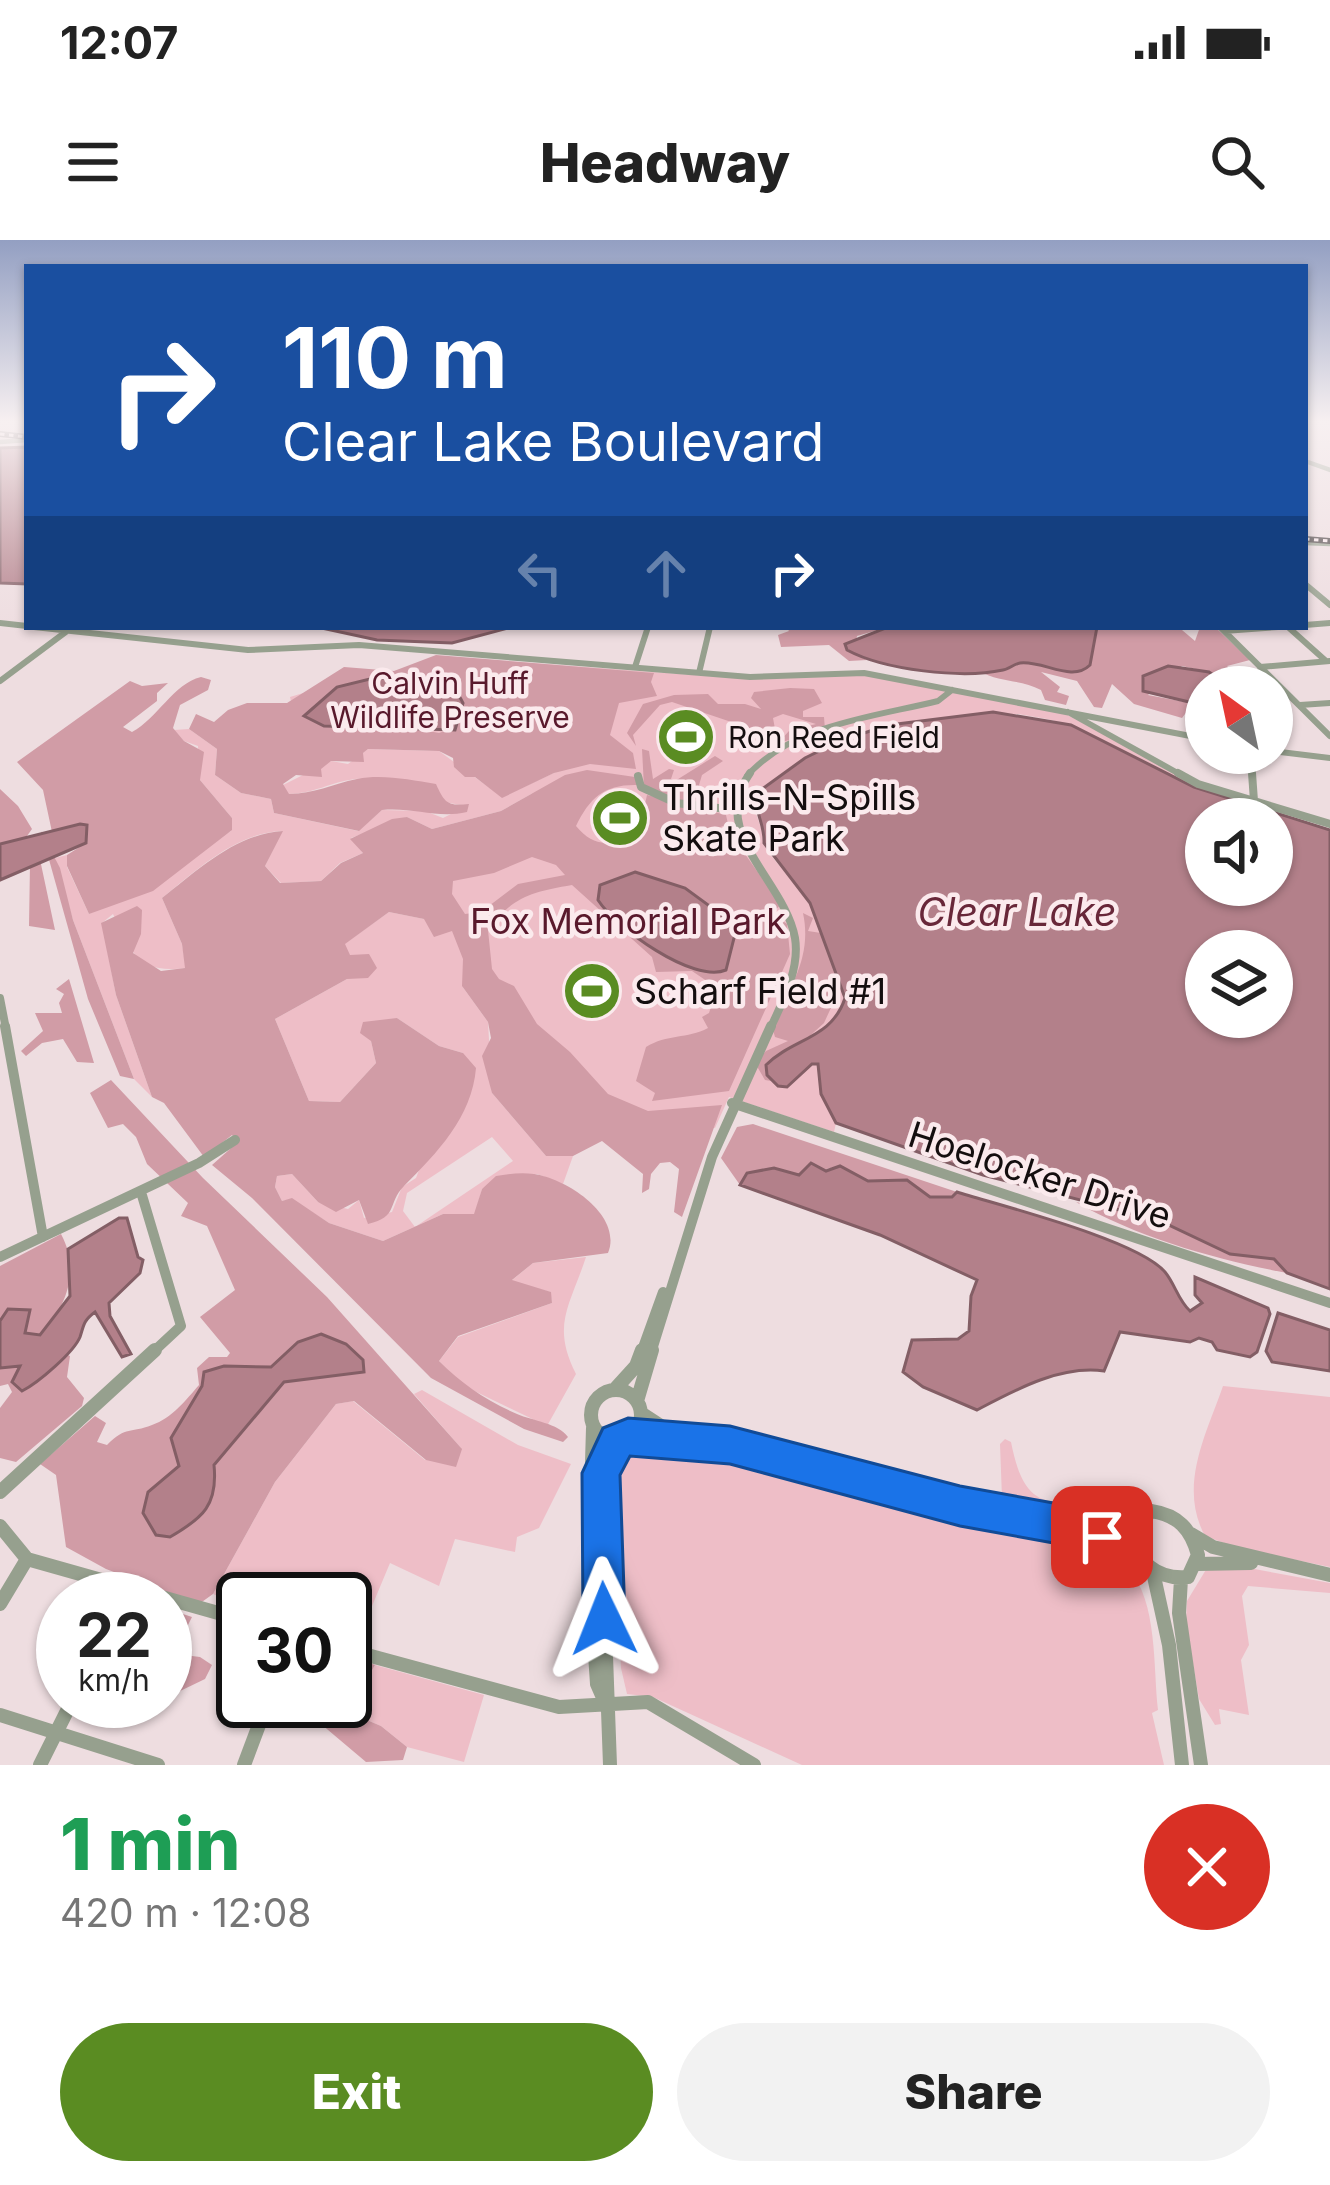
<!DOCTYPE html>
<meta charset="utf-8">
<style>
body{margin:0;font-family:Inter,sans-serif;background:#f2f2f2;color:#222;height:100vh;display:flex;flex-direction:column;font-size:45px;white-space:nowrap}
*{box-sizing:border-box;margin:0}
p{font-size:39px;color:#767676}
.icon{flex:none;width:66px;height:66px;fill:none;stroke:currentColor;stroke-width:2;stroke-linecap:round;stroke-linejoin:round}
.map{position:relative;height:1525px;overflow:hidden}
.side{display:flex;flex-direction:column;background:#fff;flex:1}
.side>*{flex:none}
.top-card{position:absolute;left:24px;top:24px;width:1284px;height:366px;border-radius:0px;box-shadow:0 3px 9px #0004;background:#1a4fa0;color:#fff;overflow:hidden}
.needle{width:78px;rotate:327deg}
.fabs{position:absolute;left:1185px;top:426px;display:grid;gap:24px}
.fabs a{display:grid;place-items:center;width:108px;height:108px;border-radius:50%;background:#fff;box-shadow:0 3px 9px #0004;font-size:60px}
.speed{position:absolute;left:36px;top:1332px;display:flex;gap:24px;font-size:60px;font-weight:700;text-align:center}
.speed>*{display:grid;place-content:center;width:156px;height:156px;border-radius:50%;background:#fff;box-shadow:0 3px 9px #0004;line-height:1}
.speed small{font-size:30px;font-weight:400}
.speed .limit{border:6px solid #111;border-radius:18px;background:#fff;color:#111}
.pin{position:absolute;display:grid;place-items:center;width:102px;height:102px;color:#fff;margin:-51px;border-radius:24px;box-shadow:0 6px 18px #0006}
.me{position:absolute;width:132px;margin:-66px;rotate:358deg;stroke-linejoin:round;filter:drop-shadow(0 0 9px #0008)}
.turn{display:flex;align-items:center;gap:42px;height:252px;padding:0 60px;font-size:54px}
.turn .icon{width:156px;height:156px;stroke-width:2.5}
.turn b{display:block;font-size:84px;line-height:102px}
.lanes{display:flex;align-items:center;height:114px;padding:0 60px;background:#0003;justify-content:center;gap:60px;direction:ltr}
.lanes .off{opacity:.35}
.round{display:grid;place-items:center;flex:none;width:126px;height:126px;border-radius:63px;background:#f2f2f2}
.headline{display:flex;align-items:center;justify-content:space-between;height:204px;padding:0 60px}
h1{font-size:72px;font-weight:800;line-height:90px;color:#1e9e55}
.cta{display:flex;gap:24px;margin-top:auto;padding:24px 60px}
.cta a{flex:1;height:138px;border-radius:72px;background:#5a8c22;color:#fff;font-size:48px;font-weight:800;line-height:138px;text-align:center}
.cta a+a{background:#f2f2f2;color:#222}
.status{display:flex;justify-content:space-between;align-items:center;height:84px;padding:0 60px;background:#fff;direction:ltr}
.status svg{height:33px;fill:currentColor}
header{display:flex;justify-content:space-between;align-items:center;height:156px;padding:0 60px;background:#fff;font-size:54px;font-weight:800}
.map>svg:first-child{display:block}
.green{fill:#eebec7;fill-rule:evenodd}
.forest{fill:#d19ca6;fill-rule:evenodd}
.water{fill:#b3808a;stroke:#835e65;stroke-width:3;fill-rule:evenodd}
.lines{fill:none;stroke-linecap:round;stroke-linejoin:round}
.minor-far4{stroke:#96a08e;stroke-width:4.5}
.minor-far3{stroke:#96a08e;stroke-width:6}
.minor-far2{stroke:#96a08e;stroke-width:8}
.minor-far1{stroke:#96a08e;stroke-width:10}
.minor{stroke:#96a08e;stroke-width:14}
.rail-casing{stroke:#3a3233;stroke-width:6}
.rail{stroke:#fbeaed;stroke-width:3;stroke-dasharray:4.5;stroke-linecap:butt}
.route{fill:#1a73e8;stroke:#114b97;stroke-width:3}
.labels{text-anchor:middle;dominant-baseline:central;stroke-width:9;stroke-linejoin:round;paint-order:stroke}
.far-park-label{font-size:30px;fill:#59192c;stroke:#fbeaed}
.far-poi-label{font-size:30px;fill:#140e0f;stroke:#fbeaed;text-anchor:start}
.poi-label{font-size:36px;fill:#140e0f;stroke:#fbeaed;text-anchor:start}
.park-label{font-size:36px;fill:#59192c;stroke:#fbeaed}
.street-label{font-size:36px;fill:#140e0f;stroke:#fbeaed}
.water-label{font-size:39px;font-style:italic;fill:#682739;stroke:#fbeaed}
</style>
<div class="status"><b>12:07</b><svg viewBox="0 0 49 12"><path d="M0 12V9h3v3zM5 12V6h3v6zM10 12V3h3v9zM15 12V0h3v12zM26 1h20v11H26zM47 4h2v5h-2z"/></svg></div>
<header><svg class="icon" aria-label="menu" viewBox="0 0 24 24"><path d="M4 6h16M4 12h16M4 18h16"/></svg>Headway<svg class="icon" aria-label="search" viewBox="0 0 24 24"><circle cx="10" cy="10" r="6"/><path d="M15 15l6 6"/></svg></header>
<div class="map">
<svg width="1330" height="1525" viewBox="0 0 1330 1525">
<rect width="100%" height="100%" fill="#eedde0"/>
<path class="green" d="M436 416 748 439 864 435 1064 473 1194 543 1330 590 1194 547 1071 485 1047 479 1018 474 889 485 805 518 757 556 756 573 769 613 810 663 845 758 829 787 776 816 771 841 787 847 812 824H819L821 854 836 883 834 892 729 857 715 888 652 886 587 866 462 746 488 782 492 853 546 916H573L563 944 537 934 482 949 475 974H443L383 1001 329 983 292 959 282 961 275 947 277 936 292 934 318 962 348 969 359 960 364 978 392 972 402 947 416 938 463 813 439 806 397 778 371 801 376 823 340 862 309 861 275 779 347 739 349 715 344 704 389 672 424 679 434 648 533 553 501 571 432 589 407 577 351 598 363 613 340 623 321 641 281 643 265 626 282 591C235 593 197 630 162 658L182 704 186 728C137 734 132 713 113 674L102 683 116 755 152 857 134 839 73 680 55 618 67 615V627L89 674 231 591 232 578 200 540 198 506 184 501 174 490 189 489 217 509 215 535 241 553 271 559 274 573 358 591 382 570 425 571 443 578 469 565C432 566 388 536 355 539 331 542 313 554 288 554L283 545 331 521 348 524 368 509 439 511 502 557 558 531 583 508 299 499 290 457C339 442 391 437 436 416ZM492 897 513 921 415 987 403 971 407 953Z
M586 1017C570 1066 551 1085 576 1134L547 1186 462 1145 439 1121 458 1097 552 1063 550 1052 511 1041 533 1023Z
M1223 1146 1330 1157V1327L1238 1308 1205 1296C1178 1246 1206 1195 1223 1146Z
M422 1150 518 1205 571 1224 539 1288 517 1297 515 1312 455 1299 439 1346 390 1323 367 1378 345 1380V1359H243V1367L213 1354 275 1242 336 1164 353 1161 425 1220 461 1208 414 1154Z
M1005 1199 1011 1202C1019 1242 1031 1270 1076 1260L1081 1268 1105 1267 1106 1273 1071 1272 1002 1258 1000 1204Z
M636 1213C733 1211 823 1252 916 1273 959 1282 1103 1300 1128 1328 1158 1361 1153 1428 1158 1470L1152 1473 1164 1525H802L653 1457 627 1454 621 1428 611 1243 624 1219Z
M1207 1328H1249L1330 1343V1353L1248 1346 1242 1356 1249 1405 1241 1420 1249 1475 1219 1469 1221 1484 1215 1485 1199 1459 1186 1382 1187 1361Z
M375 1425 484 1455 464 1522 407 1507 381 1486 348 1472Z"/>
<path class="forest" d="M786 387H888L857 396 854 414 867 420 849 421 829 405 781 407 778 395 789 391Z
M1097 387 1182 390 1195 401 1200 387H1215L1250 420 1227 426 1238 437 1258 440 1262 447H1230L1209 432 1182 426 1148 455 1206 466V473L1188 470 1182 478 1134 464 1112 444 1102 468 1094 467 1077 441 1041 432 1060 447 1057 452 1069 456 1066 465 1045 460 1041 450C1021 439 1000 443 979 431 995 431 1005 426 1019 423 1045 418 1059 433 1090 425Z
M436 415 654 433 651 442 657 456 619 463 610 495 633 513 636 529 590 524 554 533 502 558 475 537H465L454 527 453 518 439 511 368 509 363 513 364 522 331 521 321 529 322 537 296 535 283 544 289 554C314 554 332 544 357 539 383 534 410 540 436 544 445 564 448 566 469 564L467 572C438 579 413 567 382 570L359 591 274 573 271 559 241 553 215 535 217 509 189 489 196 474 214 482 228 470 247 463H287L344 427 394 431ZM374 438 434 439 458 470 457 487 439 493 394 485 324 486 332 452Z
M201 437 211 440 208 450 180 465 173 488 184 501 204 512 200 540 232 578V590L153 651 89 674 67 626V615L86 603 80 584 52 592 43 550 17 522 130 441 142 446 168 443 157 453V461L123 487 132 492C158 478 173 444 201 437Z
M790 448 814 449 822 463 803 471V477H824L825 490 778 503 789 491 816 484 783 474 773 478 775 489H752L672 462 660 465 633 495 636 506 627 493 643 464 674 455 708 454 718 464H745L761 469 751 458 754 452Z
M642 509 649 511 653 539 669 529 674 530 671 539 675 541 715 516 723 521 702 535 699 545 713 566 664 557 644 547Z
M587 530 635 537 638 545C605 544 590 557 576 586 606 623 640 592 647 555L726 575 728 584 718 588 719 593 733 597 781 665 771 673 787 684 790 714 729 851 652 861 655 853 636 841 646 807C667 794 687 799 708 788L702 777 709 773 717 748 692 731 656 732 652 717 572 645C532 652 513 656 488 690L492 729 499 739 514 746 537 784 570 812 608 854 648 871 722 865 682 977 674 972 679 929 670 922 660 923 651 934 649 949 642 953 643 934 602 901 573 916H546L492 853 482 816 491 798 488 782 462 746 463 719 452 691 434 697 424 679 389 672 345 704 350 715 369 714 377 728 368 738 347 739 275 779 309 861 340 862 376 823 371 801 360 793 363 782 397 778 439 806 463 813 476 828C472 877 437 913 404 946 387 963 399 977 368 984L359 960 336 972 318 962 292 934 277 936 275 947 282 961 292 958 329 983 383 1001 443 974H474L482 949 496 936C508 934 521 932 534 934 568 939 623 976 608 1013L533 1023 512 1040 551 1052 552 1063 458 1096 439 1121C462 1144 487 1161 517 1174 533 1181 558 1183 568 1197L563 1202 524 1189 431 1138 252 958 212 925 238 902 232 895 204 917 164 863 152 857 116 755 101 683 137 666 142 670 141 694 133 713 161 731 185 728 182 704 162 658C198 630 235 594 283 591L265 626 280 643 321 641 341 623 363 613 350 599 392 579 407 577 432 589 501 571 565 535ZM532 617 556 625 565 635 518 644 481 672 465 674 452 654 453 641 494 633Z
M0 549 18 566 32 589 27 596H35L55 690 29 686 30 624 7 602 0 604Z
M41 591 60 628 73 680 134 839 120 836 88 759Z
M803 673 813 678 808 691 821 693 841 746 824 783 767 835 771 841 765 840 755 823 766 811 788 801 775 797 773 790C787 749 813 720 803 673Z
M69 739 94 823 77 822 63 799 42 803 26 816 21 811 43 791 35 773H62L59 763 64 754 56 749Z
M111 840 203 938 327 1057 462 1209 456 1227 426 1220 354 1161 336 1164 275 1242 213 1354 199 1364 106 1329 66 1307 56 1235 40 1224 95 1176 106 1183 97 1202 107 1205C127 1185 130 1194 152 1185 172 1178 186 1160 199 1145L197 1128 209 1117H227L230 1113 200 1077 235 1050 207 986 181 976 188 963 147 924 136 897 123 884 108 888 90 853Z
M753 884 957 952 953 957 930 958 907 940 868 941 840 926 799 935 774 928 747 933 740 945 721 918 737 887Z
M1076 962 1158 980 1230 1014 1275 1019 1287 1033C1218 1020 1138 998 1076 962Z
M61 994C81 1031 66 1068 40 1095L25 1093 29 1069 0 1081V1026Z
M64 1113 70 1116 67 1137 84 1158 82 1166 16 1222 0 1218V1168L12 1152 8 1144 0 1146V1128L17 1123 54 1127Z
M165 1368 192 1377 184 1393V1415L200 1417 212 1425 205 1439 176 1453 165 1449Z
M345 1414 375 1425 348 1472 381 1486 407 1507 403 1520 366 1522 302 1468V1461H345Z"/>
<path class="water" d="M27 207V344L0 343V208Z
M317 387H512L452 403 377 400Z
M888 387H1097L1090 425C1072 443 1043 420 1020 423 1014 424 1009 429 1003 430 962 439 884 430 847 410L845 404Z
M1168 426 1209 432 1230 447H1206V466L1143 451V436Z
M374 438C404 440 448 430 463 463L455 490 324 486 304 476 337 447Z
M993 472 1071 485 1194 547 1330 590V1049L1287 1033 1274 1019 1230 1014 1158 980 983 935 836 883 821 854 818 824H812L787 847 778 846 767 835 766 825C793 798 832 799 845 758L810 663 764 603C765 583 753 572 758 552L805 518 842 500 889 485ZM1206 579H1272V645H1206ZM1206 711H1272V777H1206Z
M80 584 87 585 86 603 0 640V604Z
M635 632 685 648 737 686 726 730C693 744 615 687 598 660L600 645Z
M811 923 826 931 840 926 868 941 907 940 930 957H952L957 952C1002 966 1138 1000 1165 1032 1175 1044 1178 1060 1190 1071L1202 1063 1195 1055V1037L1268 1068 1270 1074 1257 1112 1250 1117 1217 1110 1212 1102 1199 1098 1190 1102 1120 1092 1104 1131C1060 1125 1015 1150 977 1170L923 1147 903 1132 912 1100 958 1099 969 1091 971 1056 977 1040 880 995 740 945 747 933 774 928 799 935Z
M119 978H127L138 1017 143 1020 140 1033 109 1063 110 1076 131 1114 122 1117 95 1072C83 1081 84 1085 80 1097 74 1112 38 1143 22 1151L12 1142 20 1126 0 1128V1081L8 1069 30 1070 25 1093 40 1095 70 1056 68 1009Z
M1278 1073 1330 1090V1131L1272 1122 1266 1111Z
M321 1094 346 1104 363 1120 364 1132 284 1142 214 1225C218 1265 203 1278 170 1297L156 1295 143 1273 148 1252 179 1226 171 1198 202 1146 204 1132 224 1126 271 1127 298 1102Z"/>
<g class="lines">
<path class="minor-far4" d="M0 202 27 200
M1305 221 1330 230
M1305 303 1330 304"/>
<path class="minor-far3" d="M1305 344 1330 365
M0 383 27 386
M1305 385 1330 383
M34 387 248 410 359 405 750 437 864 433 1206 499
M1220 387 1330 496
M1288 387 1326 421
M1224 391 1278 387
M635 427 648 387
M1260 427 1330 421
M699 433 710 387
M0 441 67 391
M1300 465 1330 463
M1068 472 1183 536
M1272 511 1330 518
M1251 513 1252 536
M747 536C793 484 874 477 938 461L952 450"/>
<path class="minor-far2" d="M750 533C707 592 785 641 795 698 800 729 783 761 770 789
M1178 533 1198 544 1330 584
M1252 533 1254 561
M638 536 641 547 676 563 735 570
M0 758 6 789"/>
<path class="minor-far1" d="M5 786 43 997
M732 863 1330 1063
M141 952 181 1086 152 1113
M0 1017 199 923 235 900
M641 1113 663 1052
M651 1113 712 917 771 786"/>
<path class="minor" d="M616 1148 636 1126 642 1110
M591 1175a25 25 0 1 1 50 0a25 25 0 1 1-50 0Z
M637 1161 652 1110
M641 1173 664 1188 995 1274 1059 1284 1135 1283
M593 1188 589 1325 597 1444 604 1460
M629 1197 718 1205
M0 1252 155 1110
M1151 1271C1178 1275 1191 1289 1198 1315L1188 1337C1158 1340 1134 1322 1133 1291Z
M0 1286 27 1319 243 1380
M1064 1286 1120 1303 1137 1314
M1191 1294 1213 1307 1330 1335
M1197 1324 1251 1323
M1153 1332 1169 1405 1182 1525
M1181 1339 1179 1373 1201 1525
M0 1364 27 1319
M345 1409 559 1467 648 1462 754 1525
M0 1475 158 1525
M40 1525 72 1461
M244 1525 268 1461
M610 1525 600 1252 606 1218 617 1201"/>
<defs>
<path id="rail" d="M0 194 27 197
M1305 299 1330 301"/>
</defs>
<use href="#rail" class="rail-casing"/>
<use href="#rail" class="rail"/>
</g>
<linearGradient id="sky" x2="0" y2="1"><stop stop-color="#939fc2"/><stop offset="0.46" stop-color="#f7f0f1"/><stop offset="1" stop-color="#f7f0f1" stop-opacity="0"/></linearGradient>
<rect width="1330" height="395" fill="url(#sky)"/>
<path class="route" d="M628 1178 730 1186 960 1246 1059 1264 1117 1283 1123 1297 1117 1311 1102 1317 1059 1304 960 1286 730 1224 630 1216 620 1235 625 1379 619 1394 604 1400 589 1394 583 1379 582 1233 603 1188Z"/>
<defs>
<symbol id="stadium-disc" viewBox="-11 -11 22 22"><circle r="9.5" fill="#5a8c22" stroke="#fbeaed"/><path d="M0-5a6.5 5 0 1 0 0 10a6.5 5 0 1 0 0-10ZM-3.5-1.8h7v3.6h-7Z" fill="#fff"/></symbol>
</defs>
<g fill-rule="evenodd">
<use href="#stadium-disc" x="653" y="464" width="66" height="66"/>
<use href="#stadium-disc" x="587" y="545" width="66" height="66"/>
<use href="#stadium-disc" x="559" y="718" width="66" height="66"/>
</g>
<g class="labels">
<g class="far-park-label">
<text x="450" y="443">Calvin Huff<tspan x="450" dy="34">Wildlife Preserve</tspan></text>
</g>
<g class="far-poi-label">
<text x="728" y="497">Ron Reed Field</text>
</g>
<g class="poi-label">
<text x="662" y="557">Thrills-N-Spills<tspan x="662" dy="41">Skate Park</tspan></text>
<text x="634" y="751">Scharf Field #1</text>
</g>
<g class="park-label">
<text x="628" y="681">Fox Memorial Park</text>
</g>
<g class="street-label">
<text transform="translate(1040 935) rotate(18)">Hoelocker Drive</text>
</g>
<g class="water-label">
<text x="1017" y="671">Clear Lake</text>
</g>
</g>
</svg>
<div class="fabs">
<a><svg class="needle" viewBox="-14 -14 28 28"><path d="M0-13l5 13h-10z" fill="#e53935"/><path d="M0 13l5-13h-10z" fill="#767676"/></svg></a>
<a><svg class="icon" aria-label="sound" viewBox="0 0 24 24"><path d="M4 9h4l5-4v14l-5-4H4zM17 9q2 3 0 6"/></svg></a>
<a><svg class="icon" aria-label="layers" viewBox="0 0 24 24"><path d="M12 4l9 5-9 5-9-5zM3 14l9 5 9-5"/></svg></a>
</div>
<div class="speed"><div>22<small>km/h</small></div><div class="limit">30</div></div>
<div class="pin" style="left:1102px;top:1297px;background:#d93025"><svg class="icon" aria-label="arrive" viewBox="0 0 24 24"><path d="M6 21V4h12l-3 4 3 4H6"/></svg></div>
<svg class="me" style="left:604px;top:1379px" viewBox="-20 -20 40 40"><path d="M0-17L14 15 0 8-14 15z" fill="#1a73e8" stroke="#fff" stroke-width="4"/></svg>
<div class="top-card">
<div class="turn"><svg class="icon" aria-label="right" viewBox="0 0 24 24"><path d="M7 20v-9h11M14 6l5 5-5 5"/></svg><div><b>110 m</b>Clear Lake Boulevard</div></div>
<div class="lanes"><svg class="icon off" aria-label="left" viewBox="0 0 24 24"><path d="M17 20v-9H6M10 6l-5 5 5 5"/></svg><svg class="icon off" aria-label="ahead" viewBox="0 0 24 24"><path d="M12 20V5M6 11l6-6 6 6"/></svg><svg class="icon" aria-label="right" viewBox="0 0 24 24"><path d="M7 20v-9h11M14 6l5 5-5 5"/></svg></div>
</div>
</div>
<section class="side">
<div class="headline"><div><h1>1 min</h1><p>420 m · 12:08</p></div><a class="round" style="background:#d93025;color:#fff"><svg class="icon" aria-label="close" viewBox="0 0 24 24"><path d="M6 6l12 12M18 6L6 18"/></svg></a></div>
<div class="cta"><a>Exit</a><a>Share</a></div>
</section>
